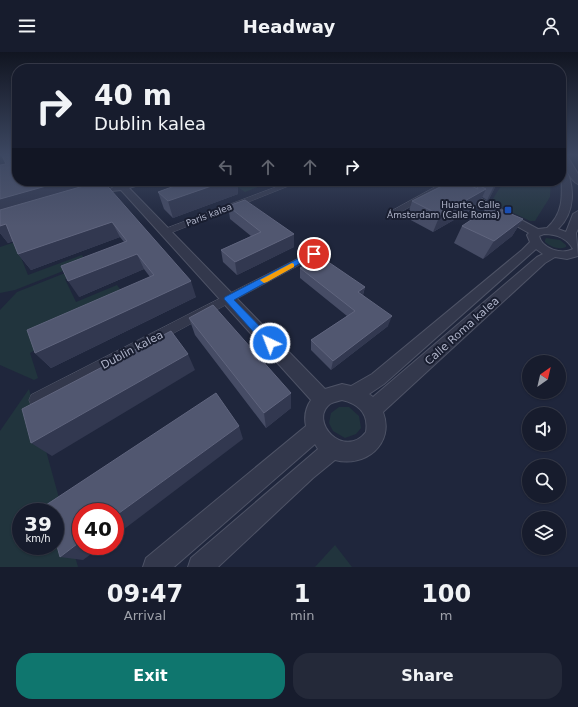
<!DOCTYPE html>
<meta charset="utf-8">
<style>
body{margin:0;font-family:"DejaVu Sans",sans-serif;background:#242939;color:#f1f3f6;height:100vh;display:flex;flex-direction:column;font-size:15px;white-space:nowrap}
*{box-sizing:border-box;margin:0}
p{font-size:13px;color:#9ea1aa}
.icon{flex:none;width:22px;height:22px;fill:none;stroke:currentColor;stroke-width:2;stroke-linecap:round;stroke-linejoin:round}
.map{position:relative;height:515px;overflow:hidden}
.sheet{display:flex;flex-direction:column;background:#171c2d;flex:1}
.sheet>*{flex:none}
.hud{position:absolute;left:12px;top:12px;width:554px;height:122px;border-radius:16px;box-shadow:0 1px 3px #0004,0 0 0 1px #363a49;background:#171c2d;color:#f1f3f6;overflow:hidden}
.needle{width:26px;rotate:34deg}
.controls{position:absolute;left:522px;top:303px;display:grid;gap:8px}
.controls a{display:grid;place-items:center;width:44px;height:44px;border-radius:50%;background:#171c2d;box-shadow:0 1px 3px #0004,0 0 0 1px #363a49;font-size:20px}
.speed{position:absolute;left:12px;top:451px;display:flex;gap:8px;font-size:20px;font-weight:700;text-align:center}
.speed>*{display:grid;place-content:center;width:52px;height:52px;border-radius:50%;background:#171c2d;box-shadow:0 1px 3px #0004,0 0 0 1px #363a49;line-height:1}
.speed small{font-size:10px;font-weight:400}
.speed .limit{border:6px solid #d22;background:#fff;color:#111}
.pin{position:absolute;display:grid;place-items:center;width:34px;height:34px;color:#fff;margin:-17px;border:2px solid #fff;border-radius:50%;box-shadow:0 1px 4px #0007}
.me{position:absolute;width:44px;margin:-22px;rotate:317deg;stroke-linejoin:round;filter:drop-shadow(0 0 3px #0008)}
.turn{display:flex;align-items:center;gap:14px;height:84px;padding:0 16px;font-size:18px}
.turn .icon{width:52px;height:52px;stroke-width:2.5}
.turn b{display:block;font-size:28px;line-height:34px}
.lanes{display:flex;align-items:center;height:38px;padding:0 16px;background:#0003;justify-content:center;gap:20px;direction:ltr}
.lanes .off{opacity:.35}
.eta{display:flex;justify-content:space-evenly;align-items:center;height:68px;text-align:center}
.eta b{font-size:24px;font-weight:700;line-height:28px}
.cta{display:flex;gap:8px;margin-top:auto;padding:8px 16px}
.cta a{flex:1;height:46px;border-radius:16px;background:#0f766e;color:#fff;font-size:16px;font-weight:700;line-height:46px;text-align:center}
.cta a+a{background:#242939;color:#f1f3f6}
header{display:flex;justify-content:space-between;align-items:center;height:52px;padding:0 16px;background:#171c2d;font-size:18px;font-weight:700}
.map>svg:first-child{display:block}
.green{fill:#21343d;fill-rule:evenodd}
.lines{fill:none;stroke-linecap:round;stroke-linejoin:round}
.minor-casing{stroke:#4e5366;stroke-width:1}
.tertiary-casing{stroke:#4e5366;stroke-width:2}
.minor{fill:#33384c;fill-rule:evenodd}
.tertiary{fill:#33384c;fill-rule:evenodd}
.wall{fill:#464c65}
.shaded-wall{fill:#323850}
.building{fill:#515770;stroke:#60657e}
.route{fill:#1a73e8;stroke:#114b97}
.slow{fill:#f59e0b}
.transit-dot{fill:#1a4fb4;stroke:#191e30;stroke-width:1.5}
.labels{text-anchor:middle;dominant-baseline:central;stroke-width:4;stroke-linejoin:round;paint-order:stroke}
.far-poi-label{font-size:9px;fill:#aeb3c8;stroke:#191e30;text-anchor:end}
.far-street-label{font-size:9px;fill:#aeb3c8;stroke:#191e30}
.street-label{font-size:11px;fill:#aeb3c8;stroke:#191e30}
</style>
<header><svg class="icon" aria-label="menu" viewBox="0 0 24 24"><path d="M4 6h16M4 12h16M4 18h16"/></svg>Headway<svg class="icon" aria-label="person" viewBox="0 0 24 24"><circle cx="12" cy="8" r="4"/><path d="M4 21q1-7 8-7t8 7"/></svg></header>
<div class="map">
<svg width="578" height="515" viewBox="0 0 578 515">
<rect width="100%" height="100%" fill="#1f263c"/>
<path class="green" d="M229 129H274L245 140Z
M504 129H551L550 145 535 169H530L491 150Z
M91 165 20 203 28 223 82 203 86 210 15 238 0 241V195Z
M546 186 560 188 566 193V195C559 198 551 195 545 190V188Z
M88 212 91 217 65 227 76 250 117 233 126 246 30 301 38 326 34 328 0 313V258L17 240Z
M29 337 78 515H0V379ZM21 460H55V494H21Z
M339 355H349L359 364 361 376 356 382 345 386 333 379 329 371 331 361Z
M335 493 352 515H315Z"/>
<g class="lines">
<defs>
<path id="minor" d="M292 129H301L168 182 165 183 161 180 162 178Z
M446 129H453L449 133 397 162H391L390 160Z
M313 199 316 200 318 202 316 204 41 353 36 354 31 353 29 348 31 343Z"/>
<path id="tertiary" d="M561 102H566L578 122V132C571 130 561 109 561 102Z
M561 113 564 114C576 134 575 161 558 177L566 180 573 162 578 159V177L576 181 578 204 567 207 555 205 545 211 383 360C395 392 365 416 335 408L313 426 218 515H188L191 506 318 397 315 392 174 515H143L146 506 306 374C304 365 306 355 311 348L121 138 112 139 110 137 117 133 114 129H123L125 131 132 129H146L145 131 129 136 325 337 342 332 351 334 372 322 522 198 530 190 527 183 529 181 437 129H448L538 177 547 176C567 158 561 137 561 113ZM544 182C556 182 567 186 573 197 562 203 542 197 539 184ZM536 197 543 202 537 205 373 345 369 342 384 332ZM342 348C359 352 369 362 366 380 344 408 308 369 330 352 333 350 338 349 342 348Z"/>
</defs>
<use href="#minor" class="minor-casing"/>
<use href="#tertiary" class="tertiary-casing"/>
<use href="#minor" class="minor"/>
<use href="#tertiary" class="tertiary"/>
</g>
<path class="wall" d="M0 113 17 129H103L196 245 51 316 35 301 150 225 144 217 79 245 124 190 120 185 31 218 18 202 13 189 8 191 0 181Z
M192 129H237L238 142 173 166 164 157 158 140Z
M461 129H498L489 147 487 148 482 145 478 154 433 180 407 166 412 149Z
M228 154 294 195 237 223 223 210 221 198 251 184 230 167Z
M523 167 512 184 483 207 454 191 462 174Z
M300 216 365 235 363 243 388 274 331 318 311 298V288L347 264 300 226Z
M189 266 291 356 266 376 195 283Z"/>
<path class="shaded-wall" d="M64 129H100L0 167V147Z
M226 129H237L238 142 173 166 168 149Z
M498 130 489 147 487 148 495 132Z
M486 137 478 154 433 180 440 163Z
M523 167 512 184 483 207 494 189Z
M112 170 120 185 31 218 18 202Z
M6 172 18 188 8 191 0 181V174Z
M294 182V195L237 223 235 210Z
M137 202 144 217 79 245 68 229Z
M191 229 196 245 51 316 35 301Z
M365 235 362 245 358 240Z
M392 264 388 274 331 318 333 309Z
M188 302 195 318 52 404 31 391Z
M291 341V356L266 376 264 361Z
M239 374 243 387 115 484V464Z
M81 489V494H102L83 508 60 505Z"/>
<path class="building" d="M1 102H17V129H64L0 147V113L6 112Z
M101 129H103L191 229 35 301 27 278 154 223 137 202 68 229 61 214 127 189 112 170 18 202 6 172 0 174V158Z
M192 129H226L168 149 158 140 180 132Z
M452 129H459L478 137 476 132 486 137 440 163 412 149Z
M490 129H498V130L495 132Z
M245 148 294 182 235 210 221 198 261 180 228 154Z
M492 154 523 167 494 189 462 174Z
M321 205 365 235 358 240 392 264 333 309 311 288 355 259 300 216Z
M213 253 291 341 264 361 189 266Z
M171 279 188 302 31 391 22 357Z
M216 341 239 374 115 464V460H81V489L60 505 55 487V460H48L46 453Z"/>
<linearGradient id="sky" x2="0" y2="1"><stop stop-color="#111521"/><stop offset="0.59" stop-color="#3c4761"/><stop offset="1" stop-color="#3c4761" stop-opacity="0"/></linearGradient>
<rect width="578" height="174" fill="url(#sky)"/>
<path class="route" d="M311 200H314L317 202 234 248 273 288 274 291 273 294H266L224 247 225 245Z"/>
<path class="slow" d="M292 211 294 212V215L267 230 264 231 260 228Z"/>
<rect class="transit-dot" x="504" y="154" width="8" height="8" rx="2"/>
<g class="labels">
<g class="far-poi-label">
<text x="500" y="153">Huarte, Calle<tspan x="500" dy="10">Ámsterdam (Calle Roma)</tspan></text>
</g>
<g class="far-street-label">
<text transform="translate(209 163) rotate(-21)">Paris kalea</text>
</g>
<g class="street-label">
<text transform="translate(462 279) rotate(-42)">Calle Roma kalea</text>
<text transform="translate(132 298) rotate(-28)">Dublin kalea</text>
</g>
</g>
</svg>
<div class="controls">
<a><svg class="needle" viewBox="-14 -14 28 28"><path d="M0-13l5 13h-10z" fill="#e53935"/><path d="M0 13l5-13h-10z" fill="#9ea1aa"/></svg></a>
<a><svg class="icon" aria-label="sound" viewBox="0 0 24 24"><path d="M4 9h4l5-4v14l-5-4H4zM17 9q2 3 0 6"/></svg></a>
<a><svg class="icon" aria-label="search" viewBox="0 0 24 24"><circle cx="10" cy="10" r="6"/><path d="M15 15l6 6"/></svg></a>
<a><svg class="icon" aria-label="layers" viewBox="0 0 24 24"><path d="M12 4l9 5-9 5-9-5zM3 14l9 5 9-5"/></svg></a>
</div>
<div class="speed"><div>39<small>km/h</small></div><div class="limit">40</div></div>
<div class="pin" style="left:314px;top:202px;background:#d93025"><svg class="icon" aria-label="arrive" viewBox="0 0 24 24"><path d="M6 21V4h12l-3 4 3 4H6"/></svg></div>
<svg class="me" style="left:270px;top:291px" viewBox="-20 -20 40 40"><circle r="17" fill="#1a73e8" stroke="#fff" stroke-width="3"/><path d="M0-11L8 9 0 5-8 9z" fill="#fff"/></svg>
<div class="hud">
<div class="turn"><svg class="icon" aria-label="right" viewBox="0 0 24 24"><path d="M7 20v-9h11M14 6l5 5-5 5"/></svg><div><b>40 m</b>Dublin kalea</div></div>
<div class="lanes"><svg class="icon off" aria-label="left" viewBox="0 0 24 24"><path d="M17 20v-9H6M10 6l-5 5 5 5"/></svg><svg class="icon off" aria-label="ahead" viewBox="0 0 24 24"><path d="M12 20V5M6 11l6-6 6 6"/></svg><svg class="icon off" aria-label="ahead" viewBox="0 0 24 24"><path d="M12 20V5M6 11l6-6 6 6"/></svg><svg class="icon" aria-label="right" viewBox="0 0 24 24"><path d="M7 20v-9h11M14 6l5 5-5 5"/></svg></div>
</div>
</div>
<section class="sheet">
<div class="eta">
<div><b>09:47</b><p>Arrival</p></div>
<div><b>1</b><p>min</p></div>
<div><b>100</b><p>m</p></div>
</div>
<div class="cta"><a>Exit</a><a>Share</a></div>
</section>
